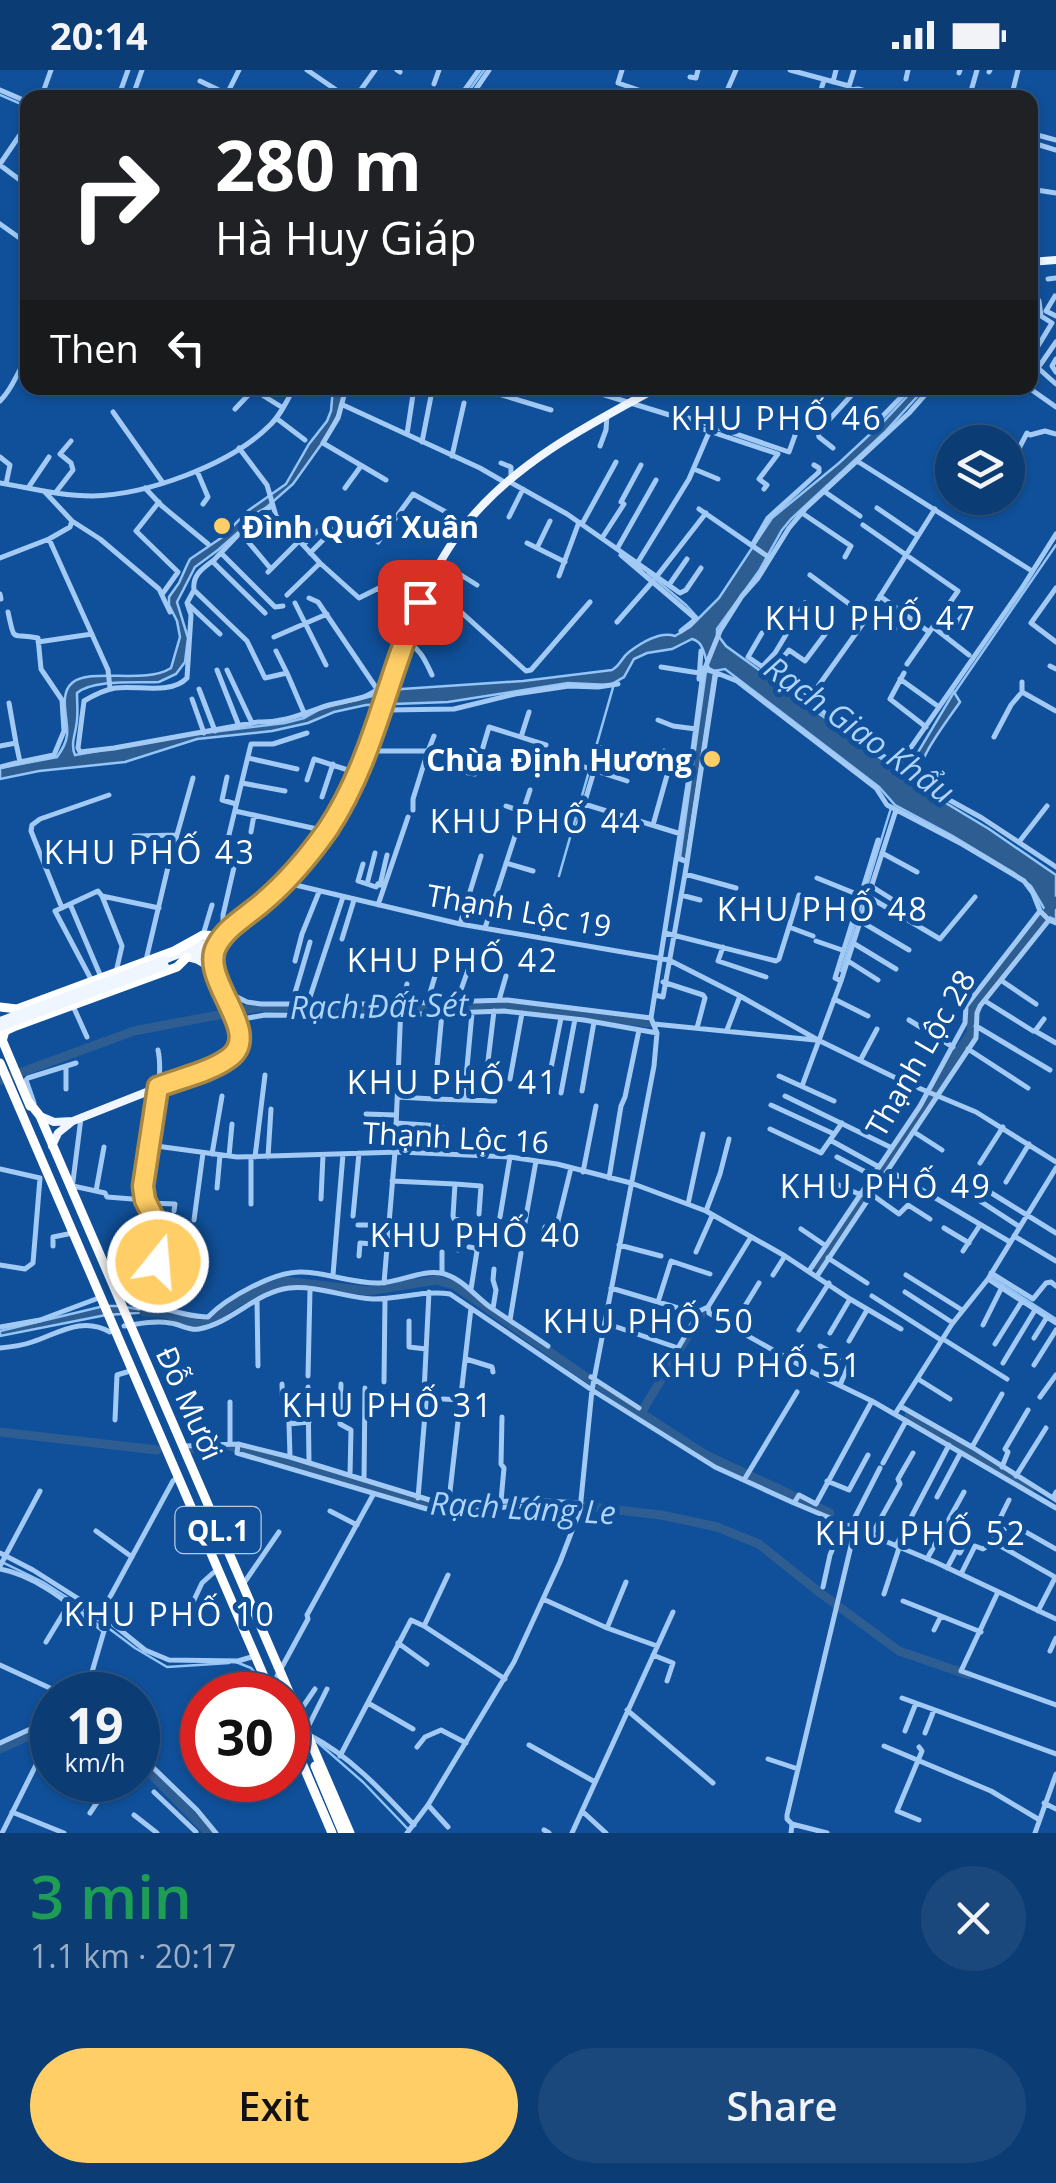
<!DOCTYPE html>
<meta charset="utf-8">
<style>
body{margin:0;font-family:"Open Sans",sans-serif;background:#1a477c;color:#f1f3f6;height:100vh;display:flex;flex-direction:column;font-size:38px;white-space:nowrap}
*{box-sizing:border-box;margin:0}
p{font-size:32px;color:#9aadc5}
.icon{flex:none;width:55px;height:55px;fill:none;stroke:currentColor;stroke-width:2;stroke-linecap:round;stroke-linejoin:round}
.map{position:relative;height:1763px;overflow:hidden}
.drawer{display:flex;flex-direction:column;background:#0c3c74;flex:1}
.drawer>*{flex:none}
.guide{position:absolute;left:20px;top:20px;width:1018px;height:305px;border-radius:20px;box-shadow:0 2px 8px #0004,0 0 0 2px #2c5686;background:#202124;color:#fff;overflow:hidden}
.controls{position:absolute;left:935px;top:355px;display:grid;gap:20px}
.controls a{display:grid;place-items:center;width:90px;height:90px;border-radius:50%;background:#0c3c74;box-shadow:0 2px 8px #0004,0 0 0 2px #2c5686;font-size:50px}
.speed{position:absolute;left:30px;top:1602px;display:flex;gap:20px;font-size:50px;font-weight:700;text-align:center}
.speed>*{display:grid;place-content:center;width:130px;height:130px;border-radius:50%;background:#0c3c74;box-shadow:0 2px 8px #0004,0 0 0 2px #2c5686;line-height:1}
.speed small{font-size:25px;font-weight:400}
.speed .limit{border:15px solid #d22;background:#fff;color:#111}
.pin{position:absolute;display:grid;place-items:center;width:85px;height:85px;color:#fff;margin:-42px;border-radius:20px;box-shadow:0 5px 15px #0006}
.me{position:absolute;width:110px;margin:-55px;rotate:17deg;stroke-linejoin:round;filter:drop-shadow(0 0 8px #0008)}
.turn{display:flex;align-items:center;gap:35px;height:210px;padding:0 30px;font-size:45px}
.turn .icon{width:130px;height:130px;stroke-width:2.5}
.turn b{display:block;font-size:70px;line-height:85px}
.then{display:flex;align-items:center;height:95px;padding:0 30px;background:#0003;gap:20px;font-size:38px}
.round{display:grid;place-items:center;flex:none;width:105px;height:105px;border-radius:52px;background:#1a477c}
.headline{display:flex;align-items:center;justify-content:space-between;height:170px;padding:0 30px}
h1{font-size:60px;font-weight:600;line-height:75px;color:#1e9e55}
.primary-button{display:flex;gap:20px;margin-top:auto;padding:20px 30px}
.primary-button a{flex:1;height:115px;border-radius:60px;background:#ffce66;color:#111;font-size:40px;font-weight:600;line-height:115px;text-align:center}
.primary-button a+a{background:#1a477c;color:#f1f3f6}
.status{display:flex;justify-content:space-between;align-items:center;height:70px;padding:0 50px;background:#0c3c74;direction:ltr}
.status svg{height:28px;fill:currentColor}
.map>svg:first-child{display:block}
.water{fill:#2e5d92;stroke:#94c5f8;stroke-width:2.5}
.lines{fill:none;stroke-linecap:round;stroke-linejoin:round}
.stream{stroke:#94c5f8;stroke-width:2.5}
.river{stroke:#2e5d92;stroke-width:9}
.minor{stroke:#a2caf4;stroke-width:5}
.major{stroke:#f0f6ff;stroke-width:8}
.highway{stroke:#fff;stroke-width:9}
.major-bridge{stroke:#f0f6ff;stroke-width:8}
.route-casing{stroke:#a68642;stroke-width:25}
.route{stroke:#ffce66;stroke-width:18}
.poi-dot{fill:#ffce66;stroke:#10509a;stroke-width:4}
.labels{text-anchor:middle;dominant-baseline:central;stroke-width:10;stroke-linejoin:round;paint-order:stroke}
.shield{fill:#10509a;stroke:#b7cae1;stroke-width:2.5}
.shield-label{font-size:28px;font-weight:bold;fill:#fff}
.poi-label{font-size:30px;font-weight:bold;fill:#fff;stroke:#10509a;text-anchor:start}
.street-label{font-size:30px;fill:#fff;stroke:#10509a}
.neighbourhood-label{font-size:32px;letter-spacing:2.5px;fill:#fff;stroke:#10509a}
.water-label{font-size:32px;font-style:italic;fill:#afd4fb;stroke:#10509a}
</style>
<div class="status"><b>20:14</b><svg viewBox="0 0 49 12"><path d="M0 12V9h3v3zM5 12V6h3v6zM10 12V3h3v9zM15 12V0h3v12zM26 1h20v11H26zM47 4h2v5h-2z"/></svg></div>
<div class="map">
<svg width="1056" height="1763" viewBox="0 0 1056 1763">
<rect width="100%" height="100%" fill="#10509a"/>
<path class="water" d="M333 318H344L341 339 325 369 293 414 218 480 195 497 177 532 188 568 185 592 176 604 159 612C137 613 93 609 77 623 77 632 78 641 77 650 76 664 70 673 75 685L180 666 285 653 304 648 322 638 402 619 523 611 612 600C621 595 621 588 629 582 641 573 660 561 675 566L690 557 719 528 772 448 839 393 882 353 915 318H925L884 363 791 449 782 460 759 501 717 559V564L726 576 901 703 908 699 954 622 960 632C945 654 916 690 916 715L989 759 1056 805V850L1049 847 1031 816 1014 803 951 765 895 735 879 717 725 599 714 601 709 598C704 588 705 572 692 569L672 579 647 583 634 589 624 607 610 615 568 613 448 632 366 635 334 642 308 653 272 661 197 669 125 692 39 701 0 709V698L57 687C62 680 66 674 67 665 69 650 58 625 72 613 90 597 145 615 171 598L180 567 177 551 169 535V527L179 513 187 495 190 489 221 468 249 440 286 414 309 374 327 351 331 341Z
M706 601 714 603 686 790 680 787Z
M104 1236H121L152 1242 106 1245 0 1266V1261Z"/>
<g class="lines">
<path class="stream" d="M0 25 28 37
M464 28 484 0
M648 503 686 535 698 548
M955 622 1056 475
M559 806 614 614
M841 901 891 738
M991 1207 1056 1249
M0 1491 43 1512 71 1530 135 1578 167 1597 229 1593
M236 1592 251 1598 256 1604
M315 1670 363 1712 407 1758"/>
<path class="river" d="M0 1010 134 961 260 937 368 938 506 934 648 953
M816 1195 930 1029 949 995 971 963V939L1056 831
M144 1242 164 1243 188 1252 202 1255 213 1250 228 1238 258 1221 285 1211 368 1221 436 1210 454 1215 580 1303 704 1384 830 1443
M641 1343 701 1244
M909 1345 1031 1417
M0 1362 157 1380
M229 1376 292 1392 440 1438C475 1440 509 1433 544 1433
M188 1379 214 1377
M574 1435 661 1445 717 1457 759 1474 819 1522 899 1581 969 1605
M0 1679 31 1665 52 1668
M138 1691 209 1763"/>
<path class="minor" d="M307 0 348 28
M397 0 400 2
M622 0 618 13 662 28
M790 0 849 16
M989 2 990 0
M959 3 960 0
M690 7 696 8 698 0
M906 9 908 0
M200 11 227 24
M833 12 836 0
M434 14 439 0
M0 20 28 32
M849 20 858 19 893 28
M726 23 736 0
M819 26 824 10
M41 28 51 0
M118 28 128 0
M132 28 142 0
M225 28 239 0
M355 28 375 0
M390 28 391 25
M459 28 479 0
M470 28 489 0
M849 28V16L854 0
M969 28 977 0
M1011 28 1018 0
M1030 63 1056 70
M1033 73 1056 80
M0 94 28 53
M0 95 28 116
M1030 119 1056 123
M0 154 28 174
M1048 209 1056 208
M1030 225H1035L1039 231 1041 246 1052 253 1035 281 1030 280
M1055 226 1046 241 1056 246
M1056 289 1052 296 1056 302
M1038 298 1056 272
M1038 298 1056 314
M164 318 168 321 178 318
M251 318 283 338
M346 318 338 348 323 373 386 410
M479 318 551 340
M582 318 676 347 682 352 778 384 759 409 767 415 764 419
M1029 318 1056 337
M0 331C14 317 16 303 28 287
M343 335 480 398 506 413
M235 339 254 319
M113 342 163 413
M676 347 683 346 789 382 803 343
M276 348 305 370
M874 355 910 318
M407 364 414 318
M422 372 432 321
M600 376 606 360 607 345
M239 378 267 415 276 446 320 493 359 528 379 518 403 553 410 556
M833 378 819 367 818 362 858 318
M1016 384 1027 363 1030 365 1045 361 1056 364
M452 386 464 333
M0 387 10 395 6 414
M857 391 1032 501
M501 393 511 397V409
M694 399 718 409
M197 401 208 427 203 434
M508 411 567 444 680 523 686 520 701 498
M0 413C30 418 61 426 92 426 146 425 230 395 269 356 280 346 287 331 294 318
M28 418 49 387
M145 418 162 436 208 474
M345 418 361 396
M44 421 72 451 100 469 159 519 170 542
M56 422 73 400 71 393 60 384 71 371
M825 422 860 446
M159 432 136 461 178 502 163 523
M877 438 918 466
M699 439 770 488
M935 439 864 552 809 629 840 657 898 696 1022 518 1056 464
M802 443 851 476 845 487
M509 447 523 419
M582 454 616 392
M863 455 958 521 907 594
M240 462 271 499
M602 468 624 434 621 432 641 395
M49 469 108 600 110 618
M378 472 413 424 455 447 465 455
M527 473 565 492
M753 474 768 448 819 402V398L814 395
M303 475 333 446
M537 478 550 451
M617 479 656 410
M310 483 342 451
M222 484 275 537 283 536
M621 485 696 549 681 561
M0 488 49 469 70 457 72 451
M440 492 477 515
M638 492 689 409 710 360
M268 502 299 471
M810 505 867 547
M559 506 579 452
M657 506 706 443
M429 513 526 601 531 600 590 532
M669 515 687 489
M1056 518 1031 553 1056 572
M194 520C192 505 203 498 214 490
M0 524 1 529
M287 525 320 493
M880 526 929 562
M309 528 318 532 377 619
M295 533 326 595
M189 535 220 564
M265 543 214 493V490L259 443 272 436
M617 552 653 511
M933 557 969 585
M893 561 904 545
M762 563 748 587 809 629
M945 566 967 541
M274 567 327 544
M38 572 92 564
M404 572C419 575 426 592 432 605
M276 581 287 603
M1050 596 1056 599
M661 597 699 603
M762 597 775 583 805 533
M704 598 737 611 876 718 887 735 962 774 1024 811 1033 823 1040 841 1049 850 1056 853
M217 600 239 656
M227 600 252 653
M771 602 789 580 805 591 835 551
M904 603 890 629 926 657
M699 609 701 581
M900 609 939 637
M1022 612V622L1056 641
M199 619 215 661
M192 629 204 663
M9 633 16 673
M305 645 287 603 265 608 247 571 194 520 187 533 191 545 187 608C171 625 138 615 115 618 104 620 94 625 84 631L78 678 80 682 114 678 258 652C285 653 304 643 329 635 343 631 363 630 375 621 381 617 386 609 391 603
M658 650 673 656 696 659
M521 667 529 642
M994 667 1011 635 1022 622
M0 676 16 673 20 692 54 685 64 661 62 630 41 599 38 568C11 562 15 575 8 542
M369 679 375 675 388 640 454 639 515 624 569 616 598 617 618 614
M367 681H428L413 729V740
M428 681 434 666
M542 683 627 711
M248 688 297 699
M424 695 475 704 489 657 546 675
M899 696 933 721 982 748 1056 797
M0 697 20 692
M227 707 222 730 236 734
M307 710 314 689 357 703
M242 713 285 721
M322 727 333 694
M584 734 681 764
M506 736 523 742
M235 741 326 761
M653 755 673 684 664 681
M251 762 254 745
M575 764 601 678 645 692
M134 766 177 765
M1019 772 1047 736
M227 773 251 674H273L307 663
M882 783 917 802
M687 792 716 602
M506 793 533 801
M363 794 358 811 376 817 378 814
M685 804 736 818
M817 808 859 825
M287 813 460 854 669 890 740 926 818 970 902 1011 976 1042 1056 1092
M367 814 375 783
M380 815 387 785
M871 816 909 840
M681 825 700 830
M102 826 122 876 116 902
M869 827 940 869 975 827
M70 834 101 907
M378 835 408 747
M62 838 31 761 32 755 40 749 109 725
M860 851 909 880
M460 854 481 786
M789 857 813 866
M485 858 530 720
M665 863 776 891 779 889 799 825
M223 864V845L235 793
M203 865 212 835
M342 869 354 830
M816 871 842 880
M853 873 896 899
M723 877 718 891 766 907
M146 890 169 793 193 708
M295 891 302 864 319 822
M848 891 878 910
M92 911 55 841 98 821 102 826 159 838
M841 911 835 908 878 770
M1002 911 1036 934
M663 912 703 925 705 928 697 958
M223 920 247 932 261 934H379L507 930 651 948
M655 925 663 927 685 804 687 792 677 788
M834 929 868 946
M499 930 506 906
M457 931 473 886
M985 931 1033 961
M292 933 310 872
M308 933 343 827
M427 933 435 906
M403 934 407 914
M73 936 87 967
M442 943 434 1029 495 1031
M651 948 691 695 703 603 720 561 742 526 758 508 789 458 806 438 909 343 931 318
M1044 949 1035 961 1056 973
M909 950 953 977
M654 954 815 970
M238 956 248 948 265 945 365 946 504 941 584 950 657 963
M976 956 1050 1000
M727 960 740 926
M968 979 1028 1018
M158 980C165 1011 148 1083 143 1117L145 1130 177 1193 173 1196 136 1188 131 1230C155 1235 185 1247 208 1247 226 1228 276 1200 303 1202 329 1203 354 1214 380 1213 400 1212 422 1200 440 1203 460 1206 475 1226 490 1237 509 1250 529 1263 548 1276
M861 989 877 959
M488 991 494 941
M66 998V1019
M779 1006 834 1031
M510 1009 522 943
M802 1016 841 911 896 740
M582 1021 594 952
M546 1023 561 948
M561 1023 575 949
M785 1026 892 1078
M398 1027 434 1029
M464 1030 472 943
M34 1033 26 1010 28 1008 76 993
M771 1035 834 1064
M366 1044 396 1045
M396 1053 441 1056
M770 1059 821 1083 842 1053
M914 1062 942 1080
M830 1070 879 1097
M149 1075 237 1087 400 1082 510 1087 557 1094 631 1113 706 1141 785 1186 850 1229 901 1259
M212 1084 222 1026
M229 1086 232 1054
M255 1087 265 1005
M268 1087 271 1039
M837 1087 873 1106
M980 1093 1003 1057
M0 1099 40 1108
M888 1100 1010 1172
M583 1102 596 1036
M609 1108 621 1036 625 1027 639 960
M823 1108 861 1125
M392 1111 455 1114 453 1146 454 1149 462 1151 458 1180
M972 1111 1056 1163
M1006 1112 1029 1074
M455 1114 481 1116 479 1144
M73 1116 105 1123 107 1127 145 1130
M217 1118 220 1085
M72 1119 81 1048
M963 1120 1020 1157
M96 1121 104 1077
M871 1124 899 1144 908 1135 930 1149
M321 1129 323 1085
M147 1133 175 1134 174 1141
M251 1134V1088
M688 1134 703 1064
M706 1141 720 1104 729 1069
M353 1146 359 1083
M500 1147 510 1087
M194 1150 203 1083
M358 1155H388
M524 1158 536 1091
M944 1158 969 1173
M801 1159 826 1176
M1014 1166 1056 1191
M542 1169 545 1157 554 1159 557 1155 571 1098
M619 1175 661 1186
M53 1176V1167L68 1164
M469 1177 475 1178 477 1181 471 1219
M963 1181 980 1155
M696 1182 712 1146
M359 1186 360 1173 387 1175
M828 1188 867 1213
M0 1195 25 1199 33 1193 40 1108
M809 1201 920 1036 965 953 966 936 1040 841
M442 1203V1182
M991 1203 1033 1229 1046 1213 1051 1212 1056 1216
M333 1205 343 1084
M773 1205 785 1186
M906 1205 962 1240
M817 1206 976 968 977 943 980 936 1049 850
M988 1209 1056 1253
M384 1213 395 1082 401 934
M611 1218 695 1243 708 1237 751 1167
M905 1222 953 1253
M872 1226 941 1270
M257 1230 258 1296
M658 1232 671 1191 710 1204
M708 1237 709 1243 732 1257 759 1213
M493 1238 496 1220 493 1210 494 1199
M510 1250 521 1183
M409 1251V1277L426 1279
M605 1253 678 1278 698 1244
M983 1255 1002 1217
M124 1256C139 1254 155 1250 170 1253 181 1254 188 1261 199 1259 232 1253 256 1222 289 1218 317 1215 346 1228 373 1229 400 1229 424 1220 450 1224L592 1320 715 1397 794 1433 935 1492 1056 1549
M0 1257 40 1250 96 1229
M732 1257 812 1302 872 1331 1056 1438
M799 1260 829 1213
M830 1263 850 1229
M1034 1268 1047 1247
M943 1269 1007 1309
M849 1271 867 1240
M995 1274 1022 1231
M820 1276 850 1292 840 1315
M0 1278C12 1277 21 1276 32 1272 59 1263 82 1246 110 1262
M466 1289 492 1297 493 1302
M1003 1293 1035 1240
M1034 1295 1056 1260
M308 1306 310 1220
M591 1307 639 1338
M918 1309 950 1329
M384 1312 385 1229
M282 1314 283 1343 289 1346V1354
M341 1314 340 1354 351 1360 350 1405
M308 1317 309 1393
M424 1322 429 1222
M1040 1327 1056 1305
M443 1329 461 1330
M900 1336 972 1377 1053 1428
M895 1344 952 1254 988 1209 1056 1098
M115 1350 117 1305 127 1302
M230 1374V1332
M238 1374 237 1383 437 1442 454 1443 514 1436 580 1440
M185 1376 238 1374 290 1387 446 1435 449 1430 471 1238
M972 1377 1002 1324
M290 1386 289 1354 309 1352
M883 1393 906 1351
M1002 1397 1008 1382 1005 1379 1028 1340
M1016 1406 1046 1358
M364 1410 365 1318
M744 1410 797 1322
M827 1411 849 1420 868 1385
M1056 1422 1053 1428 1056 1430
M937 1427 960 1384
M418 1428 426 1332
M501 1431 504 1398 501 1394 502 1347
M794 1433 799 1425 816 1434 872 1331
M446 1435 526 1430 581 1433
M330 1441 357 1455
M850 1457 880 1398
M96 1461 132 1487
M871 1466 900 1414 898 1409 913 1383
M896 1476 949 1375
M0 1483 33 1500 93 1538 145 1580 169 1590 238 1591 255 1586
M229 1484C240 1477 252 1471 255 1457 256 1452 256 1447 258 1443
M927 1489 964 1422
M0 1496 40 1421
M947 1498 956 1481 960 1483 963 1477
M0 1499C39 1506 74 1538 104 1561
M961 1504 975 1476 983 1479 986 1477 1009 1430
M1055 1507 997 1474 1008 1452 1056 1479
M244 1513 279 1462
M823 1517 830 1485 843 1454
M998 1522 961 1601 1056 1635
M884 1524 899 1478
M543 1529 607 1558 657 1576
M903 1531 941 1546
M1038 1541 1055 1508
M186 1547 202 1513 213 1503
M424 1556 448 1505
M607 1558 626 1512
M934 1560 941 1546 981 1562
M46 1572 69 1534
M398 1573 427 1594
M1050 1581 1056 1568
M653 1585 673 1593 667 1611
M0 1595 65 1625
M277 1606 308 1549 307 1545 373 1425
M78 1625 92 1602 104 1561 110 1527 173 1411 178 1407
M902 1628 1056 1684
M368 1633 413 1659
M627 1640 713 1713
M300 1641 315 1619
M304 1657 309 1655 327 1619
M905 1661 916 1633
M925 1663 934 1640
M311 1666C350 1686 384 1723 414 1755
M0 1673 37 1656 52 1662
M529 1675 595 1712
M884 1676 991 1721 1038 1749
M417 1677 425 1667 441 1660 466 1673
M138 1683 197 1740 216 1763
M340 1686 411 1550 424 1556 505 1609
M768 1689 798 1699
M154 1722 196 1762
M1044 1733 1056 1739
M428 1735 448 1757
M582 1741 606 1763
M12 1742 64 1763
M90 1743 112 1710
M134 1745 157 1763
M919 1750 897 1741 922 1681 919 1677
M792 1754 827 1763
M544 1760 549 1763
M2 1763 47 1673 52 1668
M407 1763 428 1735 514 1592 560 1492 580 1440 592 1320 654 996 657 963 651 948
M572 1763 673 1542
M791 1763 792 1754 787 1749V1745L855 1459
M1035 1763 1056 1704"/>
<path class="major" d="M1030 192 1056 190
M187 887 198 890 210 897
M164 890C180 883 206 875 220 866 277 831 325 773 354 712 369 680 379 646 390 612 409 557 429 500 466 454 516 392 588 355 657 318
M213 897 214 879 222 869
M40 1046 54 1052 73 1051
M52 1076 58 1063 73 1051 220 993C227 989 235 985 239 977 244 964 214 893 204 885 199 881 194 881 188 880"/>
<path class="highway" d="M0 937 17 939 174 881 203 865 220 866
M0 965 30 1036
M2 971 5 961 16 956 177 897 187 887
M0 993 272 1625
M28 1031 40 1046 350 1763
M288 1660 332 1763
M315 1696 343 1763"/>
<path class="major-bridge" d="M0 951 164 890
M0 957 165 896"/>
</g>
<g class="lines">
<defs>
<path id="route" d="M158 1192 173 1196 177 1194 145 1130 143 1116 158 1017C181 1008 210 1002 229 988 265 962 197 909 217 875 227 857 247 846 262 833 287 812 309 786 328 759 373 691 387 607 420 532"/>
</defs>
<use href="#route" class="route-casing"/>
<use href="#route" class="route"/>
</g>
<g class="poi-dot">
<circle cx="222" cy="456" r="10"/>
<circle cx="712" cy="689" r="10"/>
</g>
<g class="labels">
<rect class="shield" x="175.5" y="1437" width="85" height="46" rx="8"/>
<g class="shield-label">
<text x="218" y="1460">QL.1</text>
</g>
<g class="poi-label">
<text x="242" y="456">Đình Quới Xuân</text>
<text x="692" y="689" text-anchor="end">Chùa Định Hương</text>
</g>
<g class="street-label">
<text transform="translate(519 840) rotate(10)">Thạnh Lộc 19</text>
<text transform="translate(920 983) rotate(-60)">Thạnh Lộc 28</text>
<text transform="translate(456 1067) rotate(3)">Thạnh Lộc 16</text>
<text transform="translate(190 1333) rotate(66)">Đỗ Mười</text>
</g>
<g class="neighbourhood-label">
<text x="777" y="347">KHU PHỐ 46</text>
<text x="871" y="547">KHU PHỐ 47</text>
<text x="536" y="750">KHU PHỐ 44</text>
<text x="150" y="781">KHU PHỐ 43</text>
<text x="823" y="838">KHU PHỐ 48</text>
<text x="453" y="889">KHU PHỐ 42</text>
<text x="453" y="1011">KHU PHỐ 41</text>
<text x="886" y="1115">KHU PHỐ 49</text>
<text x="476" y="1164">KHU PHỐ 40</text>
<text x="649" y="1250">KHU PHỐ 50</text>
<text x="757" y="1294">KHU PHỐ 51</text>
<text x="388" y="1334">KHU PHỐ 31</text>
<text x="921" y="1462">KHU PHỐ 52</text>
<text x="170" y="1543">KHU PHỐ 10</text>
</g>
<g class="water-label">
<text transform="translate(860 659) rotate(36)">Rạch Giao Khẩu</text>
<text transform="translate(379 935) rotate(-1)">Rạch Đất Sét</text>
<text transform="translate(523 1437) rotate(3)">Rạch Láng Le</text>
</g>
</g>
</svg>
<div class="controls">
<a><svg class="icon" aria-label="layers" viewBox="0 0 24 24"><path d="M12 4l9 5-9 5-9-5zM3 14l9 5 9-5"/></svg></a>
</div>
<div class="speed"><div>19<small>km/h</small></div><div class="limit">30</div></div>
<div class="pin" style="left:420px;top:532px;background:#d93025"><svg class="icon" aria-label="arrive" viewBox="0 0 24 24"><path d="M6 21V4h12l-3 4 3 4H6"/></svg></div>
<svg class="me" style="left:158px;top:1192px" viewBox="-20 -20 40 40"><circle r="17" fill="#ffce66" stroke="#fff" stroke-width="3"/><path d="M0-11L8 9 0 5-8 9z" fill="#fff"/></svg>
<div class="guide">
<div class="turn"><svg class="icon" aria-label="right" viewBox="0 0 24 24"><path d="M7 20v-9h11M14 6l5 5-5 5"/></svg><div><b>280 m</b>Hà Huy Giáp</div></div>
<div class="then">Then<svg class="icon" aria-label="left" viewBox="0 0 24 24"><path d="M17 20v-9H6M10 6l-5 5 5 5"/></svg></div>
</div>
</div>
<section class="drawer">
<div class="headline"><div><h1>3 min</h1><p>1.1 km · 20:17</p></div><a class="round"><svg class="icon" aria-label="close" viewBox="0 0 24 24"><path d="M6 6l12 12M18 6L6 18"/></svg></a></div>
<div class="primary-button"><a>Exit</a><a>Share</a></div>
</section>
